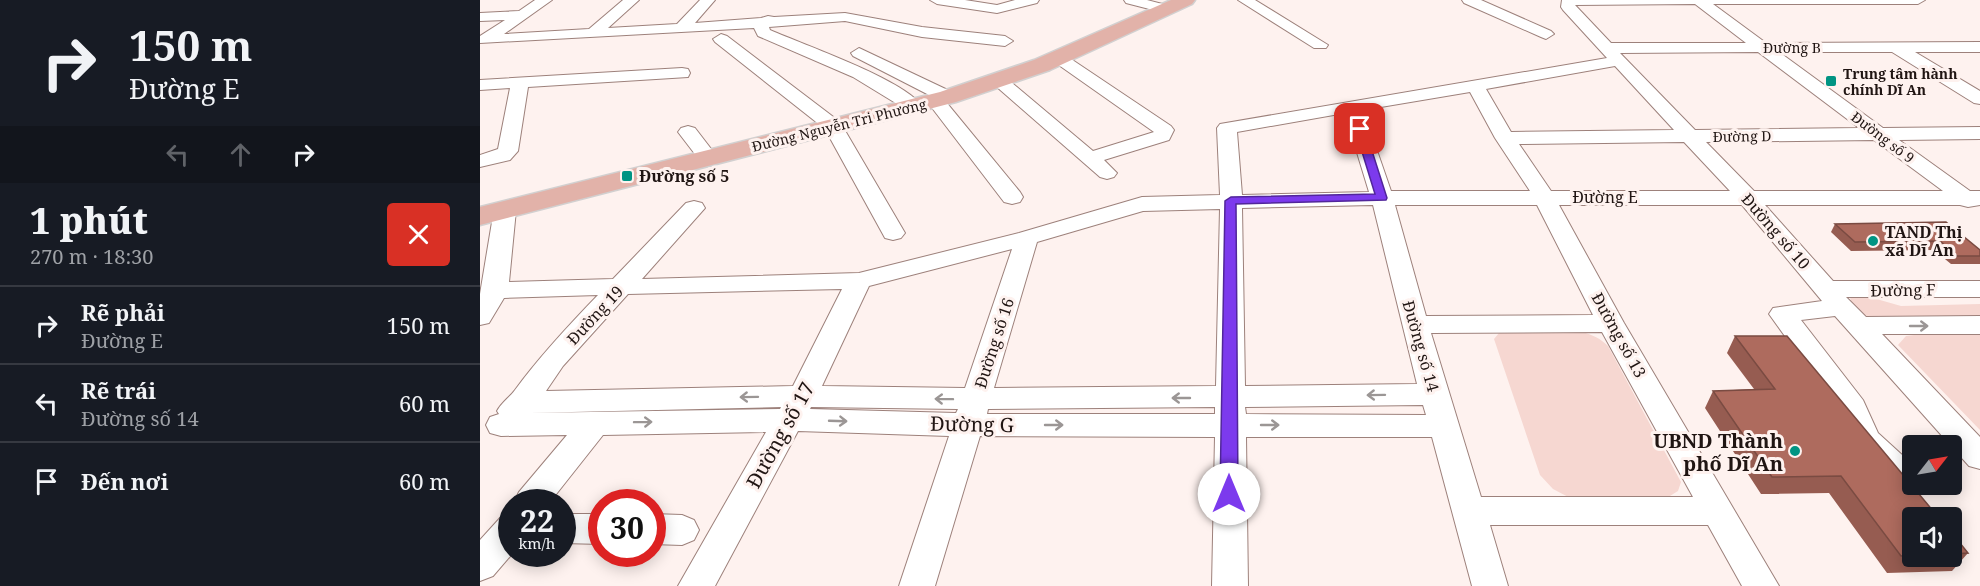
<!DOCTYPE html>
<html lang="vi">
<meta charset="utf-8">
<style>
body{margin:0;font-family:"Noto Serif",serif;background:#242831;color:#f1f3f6;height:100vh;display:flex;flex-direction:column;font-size:22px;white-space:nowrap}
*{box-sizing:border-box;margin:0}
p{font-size:20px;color:#9ea1a6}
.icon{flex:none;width:33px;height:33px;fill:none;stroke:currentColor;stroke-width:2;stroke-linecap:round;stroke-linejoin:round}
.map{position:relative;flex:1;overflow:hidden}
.sheet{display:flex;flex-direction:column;background:#171b24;width:480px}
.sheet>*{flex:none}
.banner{background:#171b24;color:#f1f3f6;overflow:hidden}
.needle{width:39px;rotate:59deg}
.tools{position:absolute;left:1422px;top:435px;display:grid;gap:12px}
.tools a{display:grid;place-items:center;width:60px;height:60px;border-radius:6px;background:#171b24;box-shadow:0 3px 15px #0003;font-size:30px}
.speed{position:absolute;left:18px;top:489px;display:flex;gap:12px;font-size:30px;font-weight:700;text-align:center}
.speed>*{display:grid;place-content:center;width:78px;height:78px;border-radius:50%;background:#171b24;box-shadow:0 3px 15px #0003;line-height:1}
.speed small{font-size:15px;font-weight:400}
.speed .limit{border:9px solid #d22;background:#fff;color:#111}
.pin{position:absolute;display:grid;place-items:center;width:51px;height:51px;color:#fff;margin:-26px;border-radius:12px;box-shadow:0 3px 9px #0006}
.me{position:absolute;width:66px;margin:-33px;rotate:0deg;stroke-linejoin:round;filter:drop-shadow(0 0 4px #0008)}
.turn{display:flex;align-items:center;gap:21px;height:126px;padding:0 30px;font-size:27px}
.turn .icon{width:78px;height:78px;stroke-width:2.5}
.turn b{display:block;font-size:42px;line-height:51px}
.lanes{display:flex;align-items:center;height:57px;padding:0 30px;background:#0003;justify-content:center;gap:30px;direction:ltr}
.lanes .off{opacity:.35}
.round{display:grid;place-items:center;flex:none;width:63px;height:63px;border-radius:6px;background:#242831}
.summary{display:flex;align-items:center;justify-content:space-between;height:102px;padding:0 30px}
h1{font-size:36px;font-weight:800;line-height:45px}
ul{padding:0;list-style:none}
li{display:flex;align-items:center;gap:18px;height:78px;padding:0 30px;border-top:2px solid #363941}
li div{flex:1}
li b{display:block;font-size:22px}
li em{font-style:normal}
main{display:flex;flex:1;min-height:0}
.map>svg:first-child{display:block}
.green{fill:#f6d7d1}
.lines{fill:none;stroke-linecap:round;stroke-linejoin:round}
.minor-casing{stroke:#9d817b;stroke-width:2}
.major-casing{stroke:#d2d0d0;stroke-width:3}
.minor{fill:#fff;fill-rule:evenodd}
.major{fill:#e2b2a9;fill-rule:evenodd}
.wall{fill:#965c51}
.building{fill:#ae6b5e;stroke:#7a4b42;stroke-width:1.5}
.oneway{stroke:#9b9695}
.route{fill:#7c3aed;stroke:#51269a;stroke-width:1.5}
.poi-dot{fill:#009483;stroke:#fef2ef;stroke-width:2}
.labels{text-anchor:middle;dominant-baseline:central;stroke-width:6;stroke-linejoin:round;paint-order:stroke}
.far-street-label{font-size:14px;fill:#201513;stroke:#fef2ef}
.far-poi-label{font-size:14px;font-weight:bold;fill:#201513;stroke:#fef2ef;text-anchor:start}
.poi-label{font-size:16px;font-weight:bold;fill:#201513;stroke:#fef2ef;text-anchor:start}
.street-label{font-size:16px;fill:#201513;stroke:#fef2ef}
.near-street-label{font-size:20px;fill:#201513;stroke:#fef2ef}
.near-poi-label{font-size:20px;font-weight:bold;fill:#201513;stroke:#fef2ef;text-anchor:end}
</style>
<main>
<section class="sheet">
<div class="banner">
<div class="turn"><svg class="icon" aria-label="right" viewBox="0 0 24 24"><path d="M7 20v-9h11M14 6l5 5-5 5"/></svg><div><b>150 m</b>Đường E</div></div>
<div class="lanes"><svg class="icon off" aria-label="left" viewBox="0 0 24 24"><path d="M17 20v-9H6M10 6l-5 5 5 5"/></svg><svg class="icon off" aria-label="ahead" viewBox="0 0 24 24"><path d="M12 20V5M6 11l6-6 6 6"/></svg><svg class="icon" aria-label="right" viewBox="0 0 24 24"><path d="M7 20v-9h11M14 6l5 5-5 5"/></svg></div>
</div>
<div class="summary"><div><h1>1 phút</h1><p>270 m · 18:30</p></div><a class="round" style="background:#d93025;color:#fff"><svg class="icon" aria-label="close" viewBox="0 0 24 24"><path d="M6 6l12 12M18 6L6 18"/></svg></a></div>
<ul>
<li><svg class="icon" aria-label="right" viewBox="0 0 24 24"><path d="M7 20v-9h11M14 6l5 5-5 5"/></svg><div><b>Rẽ phải</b><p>Đường E</p></div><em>150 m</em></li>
<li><svg class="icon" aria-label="left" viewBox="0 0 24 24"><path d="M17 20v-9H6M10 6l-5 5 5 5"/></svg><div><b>Rẽ trái</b><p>Đường số 14</p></div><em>60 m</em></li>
<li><svg class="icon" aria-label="arrive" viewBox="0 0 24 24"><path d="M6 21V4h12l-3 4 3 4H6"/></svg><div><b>Đến nơi</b></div><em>60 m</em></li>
</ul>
</section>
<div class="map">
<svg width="1500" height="586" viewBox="0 0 1500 586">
<rect width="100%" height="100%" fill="#fef2ef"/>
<path class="green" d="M1386 296 1421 306 1500 304V319H1399C1385 316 1373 313 1370 297Z
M1028 330C1059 330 1105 322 1128 346L1201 482 1198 491 1185 499 1094 500 1073 489 1060 475 1014 339 1019 333Z
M1442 334H1500V430L1418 345 1426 336Z"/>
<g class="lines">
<defs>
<path id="minor" d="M55 0H72L24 34 109 29 143 0H159L128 28 197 24 220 0H235L215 23 281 18 288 16 294 17 365 13 442 27 525 36 533 41 525 46 442 37 365 21 289 27 290 30C324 45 423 79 442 106L439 110H427L373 77 278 36 274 28 0 43V36L25 20 0 21V13L39 11Z
M450 0H485L517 5 535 0H559L557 3 517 13 457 4Z
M644 0H667L690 6 692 9 685 13 646 3Z
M758 0H775L848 45 846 48H834Z
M982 0H1001L1071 31 1074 34 1066 39 1061 37 984 3Z
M1082 0H1445L1438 4H1233L1286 43 1500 42V52H1435L1500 91V104L1494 103 1412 52H1299L1403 128 1500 127V139L1419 140 1490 191H1500V205L1488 207 1480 205H1285L1353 281H1500V297H1366L1386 317 1500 316V334H1402L1500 437V469L1489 466 1355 316 1321 320 1383 400 1398 433 1432 464V484H1447L1444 491 1432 495 1420 491 1384 459 1365 431 1358 410 1289 314 1293 308 1342 301 1262 205H1079L1144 323 1299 586H1262L1228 525H1010L1028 586H992L952 437H766L768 586H732L735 437 500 436 455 586H419L469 436 318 431 235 586H198L286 432 123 435 70 502H34L39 492 87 435 21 436 10 433 6 425 10 417 19 414 17 411C22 402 29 398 35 390 60 356 88 326 118 295L24 298 9 323 0 325V294L14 210 17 205 25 203 33 205 36 210 29 282 133 279 206 203 214 201 222 203 225 208 162 279 379 273 539 233 662 197 740 195 737 128 740 124 1127 58 1083 10 1081 7ZM1215 4 1266 43H1131L1095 5ZM1278 52 1379 128 1215 130 1140 53ZM1135 66 1194 130 1031 132 1006 89ZM990 92 1015 138 1050 191H911L883 110ZM865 113 889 192 762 195 757 132ZM1394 140 1463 191H1274L1226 142ZM1204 142 1250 191H1071L1039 144ZM893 205 937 384 765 386 762 208ZM915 205H1057L1113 315 946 316ZM740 209 736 386 514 388 557 242 663 211ZM532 249 485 388 342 386 389 286ZM362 289 313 386 66 391 83 366 148 294ZM1122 332 1213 497H1001L951 333ZM943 405 946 415 766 414 765 407ZM301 407 300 409 49 413ZM331 407 478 409 476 413 330 409ZM735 407V414H507L508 409Z
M241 34 247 36 360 122 425 233 421 238 413 240 405 238 345 129 235 42 233 39Z
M379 48 474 93 477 97 474 101 466 102 540 192 543 197 540 202 532 204 524 202 446 100 451 96 373 56 371 53Z
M579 53 585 55 691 126 694 130 689 140 624 160 637 173 634 177 627 179 620 177 510 81 513 77H525L613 151 674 132 573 61 571 58 573 55Z
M202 68 208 69 210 73 208 77 48 87 38 151 30 160 0 167V155L18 149 30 88 0 90V80Z
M208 126 215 128 235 154 238 158 235 162H221L198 132 201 128Z
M32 514V554L13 576 0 581V540L20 518Z
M82 514H122V544L82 543Z
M172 514 202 515 214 520 219 530 214 540 202 545 172 544Z"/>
<path id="major" d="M691 0H715L712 4 570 70 476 102 0 225V207L460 92 554 60Z"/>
</defs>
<use href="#minor" class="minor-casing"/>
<use href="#major" class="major-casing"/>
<use href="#minor" class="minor"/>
<use href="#major" class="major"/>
</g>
<path class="wall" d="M1466 222 1500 250V264H1471L1454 250 1371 251 1351 232 1355 224Z
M1255 336 1432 518V556H1472V554L1488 553 1472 571 1407 573 1349 493 1281 494 1225 408 1233 391 1274 389 1247 353Z"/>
<path class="building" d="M1466 222 1500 250V256H1477L1460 241 1375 242 1355 224Z
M1255 336H1307L1459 518H1432V555L1421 556 1361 476 1292 477 1233 391 1295 389Z
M1472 533 1488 553 1472 554Z"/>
<defs><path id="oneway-shaft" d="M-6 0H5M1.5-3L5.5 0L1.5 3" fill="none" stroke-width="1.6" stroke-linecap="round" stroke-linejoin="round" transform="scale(1.5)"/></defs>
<g class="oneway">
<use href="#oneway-shaft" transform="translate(1439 326)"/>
<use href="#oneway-shaft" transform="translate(896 395) rotate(179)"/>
<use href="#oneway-shaft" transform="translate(269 397) rotate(179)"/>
<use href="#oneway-shaft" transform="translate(701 398) rotate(180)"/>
<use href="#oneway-shaft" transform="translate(464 399) rotate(-179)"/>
<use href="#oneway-shaft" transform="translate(358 421) rotate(2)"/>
<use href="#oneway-shaft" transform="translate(163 422) rotate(-1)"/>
<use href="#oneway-shaft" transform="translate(574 425)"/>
<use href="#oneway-shaft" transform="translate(790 425)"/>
</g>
<path class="route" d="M880 126 885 129 907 198 906 200 756 204 758 494 756 499 749 501 743 499 740 494 745 201 751 197 895 194 875 129Z"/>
<g class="poi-dot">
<rect x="1345" y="75" width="12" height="12" rx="3"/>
<rect x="141" y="170" width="12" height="12" rx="3"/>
<circle cx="1393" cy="241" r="6"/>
<circle cx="1315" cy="451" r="6"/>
</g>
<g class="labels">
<g class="far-street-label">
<text x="1312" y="47">Đường B</text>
<text transform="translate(359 125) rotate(-14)">Đường Nguyễn Tri Phương</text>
<text transform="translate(1262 136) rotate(-1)">Đường D</text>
<text transform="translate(1403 137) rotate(37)">Đường số 9</text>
</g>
<g class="far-poi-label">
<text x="1363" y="73">Trung tâm hành<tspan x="1363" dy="16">chính Dĩ An</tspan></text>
</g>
<g class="poi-label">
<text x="159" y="176">Đường số 5</text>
<text x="1405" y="232">TAND Thị<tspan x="1405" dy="18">xã Dĩ An</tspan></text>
</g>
<g class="street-label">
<text x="1125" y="197">Đường E</text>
<text transform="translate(1296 231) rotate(49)">Đường số 10</text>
<text transform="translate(1423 290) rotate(-1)">Đường F</text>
<text transform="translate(115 315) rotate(-47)">Đường 19</text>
<text transform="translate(1139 335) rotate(61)">Đường số 13</text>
<text transform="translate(514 343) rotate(-72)">Đường số 16</text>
<text transform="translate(941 346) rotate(74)">Đường số 14</text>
</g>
<g class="near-street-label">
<text transform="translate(492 424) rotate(1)">Đường G</text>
<text transform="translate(300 435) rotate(-61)">Đường số 17</text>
</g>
<g class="near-poi-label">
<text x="1303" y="440">UBND Thành<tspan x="1303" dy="23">phố Dĩ An</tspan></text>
</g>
</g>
</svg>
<div class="tools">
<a><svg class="needle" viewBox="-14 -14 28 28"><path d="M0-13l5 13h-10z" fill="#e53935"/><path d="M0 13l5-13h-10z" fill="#9ea1a6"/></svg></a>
<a><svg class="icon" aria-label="sound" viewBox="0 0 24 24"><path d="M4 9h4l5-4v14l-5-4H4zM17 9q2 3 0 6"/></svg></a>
</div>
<div class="speed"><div>22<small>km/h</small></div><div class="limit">30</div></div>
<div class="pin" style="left:880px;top:129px;background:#d93025"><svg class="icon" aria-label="arrive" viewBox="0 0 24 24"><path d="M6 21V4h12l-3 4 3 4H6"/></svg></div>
<svg class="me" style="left:749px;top:494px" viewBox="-20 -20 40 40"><circle r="19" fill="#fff"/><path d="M0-13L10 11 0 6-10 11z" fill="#7c3aed"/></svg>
</div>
</main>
